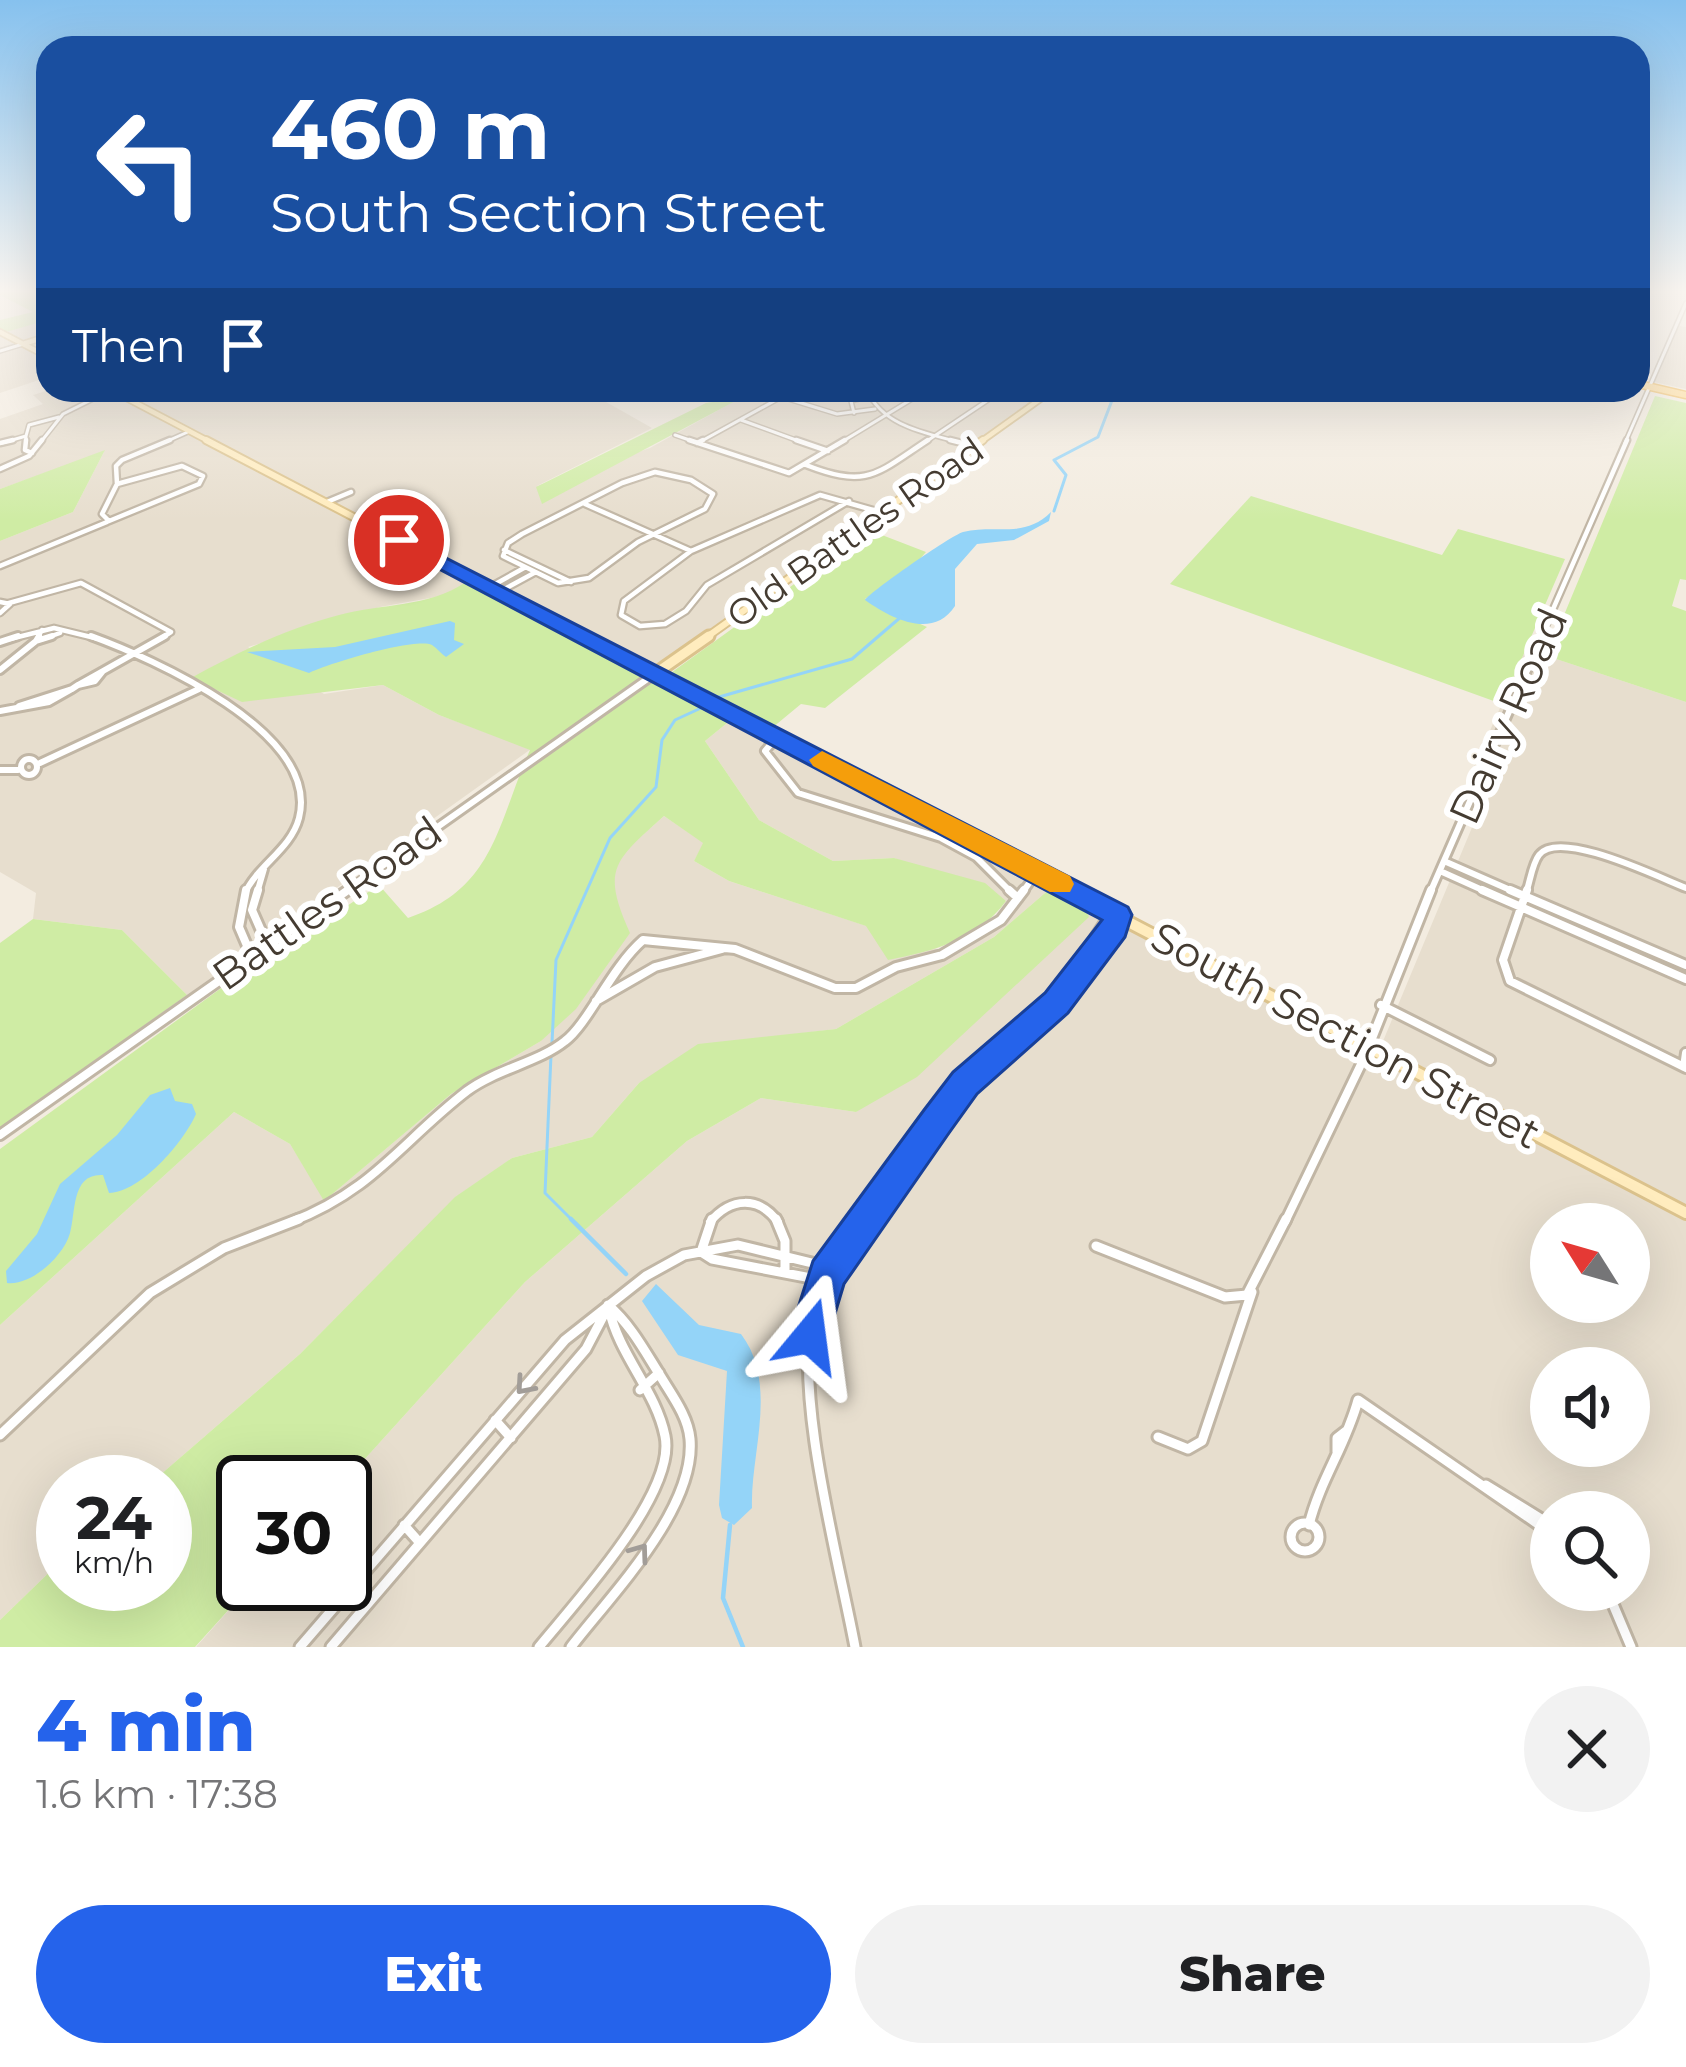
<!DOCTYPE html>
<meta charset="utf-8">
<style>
body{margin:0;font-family:Montserrat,sans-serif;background:#f2f2f2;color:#202124;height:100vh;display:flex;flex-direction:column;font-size:45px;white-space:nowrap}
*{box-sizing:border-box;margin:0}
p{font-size:39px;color:#757577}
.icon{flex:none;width:66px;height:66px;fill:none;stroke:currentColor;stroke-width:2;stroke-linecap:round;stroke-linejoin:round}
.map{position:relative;height:1647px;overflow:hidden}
.panel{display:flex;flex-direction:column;background:#fff;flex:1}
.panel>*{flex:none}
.banner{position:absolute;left:36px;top:36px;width:1614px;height:366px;border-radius:36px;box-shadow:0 12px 48px #0002;background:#1a4fa0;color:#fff;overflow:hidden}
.needle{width:78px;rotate:307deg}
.fabs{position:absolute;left:1530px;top:1203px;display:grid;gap:24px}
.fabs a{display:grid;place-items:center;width:120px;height:120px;border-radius:50%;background:#fff;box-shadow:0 12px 48px #0002;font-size:60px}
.speed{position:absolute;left:36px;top:1455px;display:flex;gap:24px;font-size:60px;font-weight:700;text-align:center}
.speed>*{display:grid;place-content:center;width:156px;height:156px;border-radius:50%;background:#fff;box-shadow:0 12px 48px #0002;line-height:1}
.speed small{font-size:30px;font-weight:400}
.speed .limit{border:6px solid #111;border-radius:18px;background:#fff;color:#111}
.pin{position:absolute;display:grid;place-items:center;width:102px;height:102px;color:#fff;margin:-51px;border:6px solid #fff;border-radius:50%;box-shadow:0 3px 12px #0007}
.me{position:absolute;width:132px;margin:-66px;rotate:16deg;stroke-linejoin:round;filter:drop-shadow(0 0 9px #0008)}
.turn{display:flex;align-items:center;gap:42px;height:252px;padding:0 36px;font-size:54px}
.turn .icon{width:156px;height:156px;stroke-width:2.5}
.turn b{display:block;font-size:84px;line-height:102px}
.then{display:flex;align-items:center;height:114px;padding:0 36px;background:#0003;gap:24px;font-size:45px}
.round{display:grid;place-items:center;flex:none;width:126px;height:126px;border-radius:63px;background:#f2f2f2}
.headline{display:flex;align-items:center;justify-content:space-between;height:204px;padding:0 36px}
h1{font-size:72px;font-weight:800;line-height:90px;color:#2563eb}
.primary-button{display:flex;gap:24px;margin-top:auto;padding:24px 36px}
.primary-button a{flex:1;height:138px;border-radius:72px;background:#2563eb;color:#fff;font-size:48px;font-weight:800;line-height:138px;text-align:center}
.primary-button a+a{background:#f2f2f2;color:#202124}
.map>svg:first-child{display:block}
.residential{fill:#e7dece;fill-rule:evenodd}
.green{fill:#cfeca4}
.water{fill:#94d4f8}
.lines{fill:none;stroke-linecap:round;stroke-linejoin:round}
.stream-far1{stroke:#94d4f8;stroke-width:3}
.stream{stroke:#94d4f8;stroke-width:4.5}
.street-far4-casing{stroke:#c1b6a5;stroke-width:6}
.street-far3-casing{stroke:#c1b6a5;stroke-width:9}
.street-far2-casing{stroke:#c1b6a5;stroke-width:12}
.street-far1-casing{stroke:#c1b6a5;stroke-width:14}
.street-casing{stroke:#c1b6a5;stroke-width:15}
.secondary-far3-casing{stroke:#dbc28c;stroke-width:8}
.secondary-far2-casing{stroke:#dbc28c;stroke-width:10}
.secondary-far1-casing{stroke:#dbc28c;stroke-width:15}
.secondary-casing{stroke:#dbc28c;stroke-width:16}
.primary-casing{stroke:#f0b851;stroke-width:9}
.street-far4{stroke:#fff;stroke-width:3}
.street-far3{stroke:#fff;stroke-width:4.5}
.street-far2{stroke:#fff;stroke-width:6}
.street-far1{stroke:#fff;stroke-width:8}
.street{stroke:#fff;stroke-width:9}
.secondary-far3{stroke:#ffecbe;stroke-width:4.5}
.secondary-far2{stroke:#ffecbe;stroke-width:6}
.secondary-far1{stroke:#ffecbe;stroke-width:9}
.secondary{stroke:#ffecbe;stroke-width:10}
.primary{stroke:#ffd98d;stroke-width:6}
.oneway{stroke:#a29d98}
.route{fill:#2563eb;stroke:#184099;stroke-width:3}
.slow{fill:#f59e0b}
.labels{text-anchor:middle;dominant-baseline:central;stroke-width:12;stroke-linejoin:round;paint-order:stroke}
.far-street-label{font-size:36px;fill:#443b31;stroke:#fff}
.street-label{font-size:42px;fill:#443b31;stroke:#fff}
</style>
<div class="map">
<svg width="1686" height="1647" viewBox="0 0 1686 1647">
<rect width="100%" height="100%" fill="#f3ece0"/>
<path class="residential" d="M48 320V377L0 393V329Z
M1674 325 1686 327V389L1649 381Z
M49 390H106L132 403 170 390H585L652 428 537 486 650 448 755 390H1049L647 676 466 583 447 595 380 607 248 647 324 694 383 685 439 715 531 749 187 995 122 930 33 919 36 893 0 872V541L73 512 104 452 0 489V419L43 404 33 395Z
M1526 649 1686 702V1647H196L252 1584H345L344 1482 525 1282 687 1141 761 1098 856 1112 1083 903 1191 959 1196 950 1381 1046 1493 777 1473 769ZM1551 1224H1629V1302H1551ZM1551 1368H1629V1446H1551ZM1551 1512H1629V1590H1551Z
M732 719 1052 887 994 937 836 1029 770 1037 639 1083 592 1137 512 1158 456 1197 300 1354 152 1482H63V1559L0 1620V1325L234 1112 290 1144 325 1200 451 1094 541 1041 611 890 619 856 664 816 704 843 694 861 729 881 940 950 993 919 1006 901 894 858 833 861 759 820 705 741Z"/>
<path class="green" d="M0 290H48V320L6 332 0 329V320L33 312 0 295Z
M1655 396 1686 403V580L1680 579 1672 606 1686 611V702L1547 656Z
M743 397 542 504 536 487 706 403Z
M105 450 73 512 0 541V489Z
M1251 496 1442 555 1458 529 1565 559 1502 704 1170 584Z
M869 530 926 552 912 568 865 599 927 627 825 708 801 704 772 728 668 675Z
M466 582 732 719 705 741 759 820 833 861 894 858 985 883 1006 901C978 940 933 951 888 960L866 926 729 881 694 861 703 843 664 816C614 861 601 869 630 933L576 1009 541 1041 451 1094 324 1201 290 1144 234 1112 0 1325V1149L224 986 379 885 408 918C495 889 497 824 530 750L439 715 383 685 242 702 191 678C238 652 288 628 339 615 383 603 427 608 466 582Z
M1052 887 1083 903 1089 917 917 1077 856 1112 761 1098 687 1141 525 1282 344 1482H243V1584H252L195 1647H0V1620L63 1559V1584H165V1482H152L300 1354 455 1197 512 1158 592 1137 639 1083 698 1044 836 1029 994 937Z
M33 919 122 930 187 995 0 1128V943Z"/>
<path class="water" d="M1051 512 1049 521 1014 540 977 544 955 569V606C933 640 892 619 865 600 870 592 950 536 963 532 996 524 1024 539 1051 512Z
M450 621 455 623 454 640 464 644 446 657C441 654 437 648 432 645 415 637 327 664 309 673L247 652 335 647Z
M170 1088 175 1101 192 1104 196 1114C183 1143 141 1192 109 1193L103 1175C71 1173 76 1212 70 1233 64 1256 31 1286 7 1283L6 1271 37 1234 60 1184 117 1135 150 1095Z
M656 1284 699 1325 741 1334C779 1384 750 1454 752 1508L734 1525 722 1518 719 1505 727 1371 678 1355 642 1301Z"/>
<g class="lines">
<path class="stream-far1" d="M1054 511 1066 475 1054 460 1098 437 1116 390
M712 699 852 659 902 616
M552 1043 556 960 610 838 656 787 662 740 675 720 701 708
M551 1055 545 1193 574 1222"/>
<path class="stream" d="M571 1219 626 1274
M730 1525 723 1598 743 1647"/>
<defs>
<path id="street-far4" d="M0 351 23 344
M759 390 837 414 875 409
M867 390C883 427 927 433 962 443
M951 390 986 401
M1002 391 1037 401
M854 413 851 401 867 397
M741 420 804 443
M675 435 698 443
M26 436 29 425 59 417
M2 443 26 436V443
M40 443 63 414 111 390
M163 443 190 431
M698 443 794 390
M840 443 927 390
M924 443 1003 390
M1625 443 1686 303"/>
<path id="street-far3" d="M26 440 25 450 32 453
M689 440 789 473 845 440
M796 440 828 451
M950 440 974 446
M0 443 13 440
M697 443 703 440
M806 465C868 489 876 474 928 440
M182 466 203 476 199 484 109 521 102 514 117 484Z
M0 469 29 456 42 440
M655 472 691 480 713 494 705 509 638 542 589 578 558 583 503 556 508 543 522 534 622 483Z
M117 484 116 466 122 460 170 440
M327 502 351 492
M585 504 691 551 820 495 880 512
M504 550 571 582
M691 551 624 601 621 615 640 626 665 624 686 611 707 585 849 501
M0 566 107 522
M405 584 444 563
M490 587 524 568
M499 592 534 573
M0 602 10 604 0 613
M9 603 81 583 171 632 160 639
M10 639 54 628 99 639
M37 639 42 630
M43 639 60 633
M1540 639 1627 440"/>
<path id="street-far2" d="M39 636 36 641 52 636
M91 636C151 658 321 732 299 818 291 849 258 865 245 893
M0 642 18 636
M0 670 36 641
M103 671 165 636
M103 671 95 681 78 685Z
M72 689 78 685
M0 711 49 702 72 689 19 706
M776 738 765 751 798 793 941 838 976 857 1012 893
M21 767a8 8 0 1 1 16 0a8 8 0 1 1-16 0Z
M40 763 199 689
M0 770H18
M1444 861 1517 893
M1440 871 1489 893
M257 893 264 869
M344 893 653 675
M1022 893 1035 875
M1430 893 1542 636
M1526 893C1530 882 1532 864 1539 855 1559 828 1660 878 1686 888"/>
<path id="street-far1" d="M246 890 239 927 251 955
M258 890 252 910 267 944
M1009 890 1018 898
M1482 890 1686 979
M1510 890 1686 965
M1527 890 1503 960 1510 981 1686 1068
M1072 979 1086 969 1117 919
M596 1001 655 967 722 949
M1381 1005 1490 1060
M1684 1067 1686 1053
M968 1081 1014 1038
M0 1135 348 890
M291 1222C374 1190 402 1141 467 1091 497 1069 539 1062 565 1041 588 1024 611 968 643 940L735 949 835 988H856L896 967 942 955 1001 920 1024 890
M710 1222C731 1197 759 1196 778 1222
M864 1222 973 1067 1043 1018 1105 922 1117 915
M1285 1222 1365 1056 1431 890"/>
<path id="street" d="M776 1219 785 1241V1270
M1096 1246 1225 1297 1247 1295 1286 1219
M701 1252 712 1219
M701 1252 712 1259 811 1278 827 1275
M640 1390 659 1373
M495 1420 511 1438
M0 1435 150 1293 224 1248 299 1219
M1158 1437 1188 1449 1202 1441 1252 1292
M1337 1452V1438L1346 1431
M1486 1485 1551 1525
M1291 1537a14 14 0 1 1 28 0a14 14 0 1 1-28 0Z
M404 1525 420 1543
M1309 1525C1320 1480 1346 1445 1358 1400L1551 1533
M1607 1590 1631 1647
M300 1647 565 1340 646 1276 684 1255 738 1245 816 1264 827 1275
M331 1647 586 1349 607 1309
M539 1647C574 1604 677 1493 665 1436 656 1391 619 1355 609 1309
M571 1647C611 1595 696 1509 690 1439 688 1415 670 1393 658 1372 643 1348 630 1324 608 1305
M855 1647C839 1561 794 1396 813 1316 822 1278 845 1250 866 1219"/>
<path id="secondary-far3" d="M0 332 48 357
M23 344 48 336
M111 390 212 443
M979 443 1053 390"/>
<path id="secondary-far2" d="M206 440 587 639
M704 639 983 440"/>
<path id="secondary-far1" d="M581 636 1073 893
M656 673 709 636"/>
<path id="secondary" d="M1067 890 1686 1213"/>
<path id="primary" d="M1638 384 1686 395"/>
</defs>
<use href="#street-far4" class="street-far4-casing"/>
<use href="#street-far3" class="street-far3-casing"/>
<use href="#street-far2" class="street-far2-casing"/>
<use href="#street-far1" class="street-far1-casing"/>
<use href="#street" class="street-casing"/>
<use href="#secondary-far3" class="secondary-far3-casing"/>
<use href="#secondary-far2" class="secondary-far2-casing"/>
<use href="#secondary-far1" class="secondary-far1-casing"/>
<use href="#secondary" class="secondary-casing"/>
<use href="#primary" class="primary-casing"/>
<use href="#street-far4" class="street-far4"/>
<use href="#street-far3" class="street-far3"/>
<use href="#street-far2" class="street-far2"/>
<use href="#street-far1" class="street-far1"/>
<use href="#street" class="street"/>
<use href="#secondary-far3" class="secondary-far3"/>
<use href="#secondary-far2" class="secondary-far2"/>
<use href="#secondary-far1" class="secondary-far1"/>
<use href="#secondary" class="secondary"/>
<use href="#primary" class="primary"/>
</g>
<defs><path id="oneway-chevron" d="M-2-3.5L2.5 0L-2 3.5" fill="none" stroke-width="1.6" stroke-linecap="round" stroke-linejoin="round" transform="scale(3)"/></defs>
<g class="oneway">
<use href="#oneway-chevron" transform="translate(524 1386) rotate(131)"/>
<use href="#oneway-chevron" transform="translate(640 1552) rotate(-54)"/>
</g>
<linearGradient id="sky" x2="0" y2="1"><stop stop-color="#86c1ee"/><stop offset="0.56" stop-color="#faf6f1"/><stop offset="1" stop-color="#faf6f1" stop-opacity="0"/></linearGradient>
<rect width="1686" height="520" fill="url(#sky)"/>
<path class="route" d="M399 534 1128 907 1132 915 1125 937 1068 1013 977 1094 949 1133 844 1284 824 1350 810 1356 795 1350 789 1336 813 1261 924 1110 953 1072 1045 993 1102 920 392 544V535Z"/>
<path class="slow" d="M822 751 1070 876 1074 884 1070 892H1050L813 766 809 760Z"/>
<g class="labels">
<g class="far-street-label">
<text transform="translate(855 532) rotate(-35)">Old Battles Road</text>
</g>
<g class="street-label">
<text transform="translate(1508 716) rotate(-66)">Dairy Road</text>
<text transform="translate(327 903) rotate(-35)">Battles Road</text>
<text transform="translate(1346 1035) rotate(28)">South Section Street</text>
</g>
</g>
</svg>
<div class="fabs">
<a><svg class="needle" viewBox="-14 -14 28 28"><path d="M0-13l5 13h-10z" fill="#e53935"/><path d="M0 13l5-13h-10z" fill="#757577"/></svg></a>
<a><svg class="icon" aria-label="sound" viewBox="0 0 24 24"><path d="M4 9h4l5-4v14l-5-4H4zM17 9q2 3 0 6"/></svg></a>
<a><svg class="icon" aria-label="search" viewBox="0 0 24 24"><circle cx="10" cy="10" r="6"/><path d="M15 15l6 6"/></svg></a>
</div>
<div class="speed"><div>24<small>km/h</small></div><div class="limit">30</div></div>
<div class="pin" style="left:399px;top:540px;background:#d93025"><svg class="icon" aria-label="arrive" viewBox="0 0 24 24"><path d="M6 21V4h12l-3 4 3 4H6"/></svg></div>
<svg class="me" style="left:810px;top:1336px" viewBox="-20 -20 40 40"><path d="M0-17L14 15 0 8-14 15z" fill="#2563eb" stroke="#fff" stroke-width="4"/></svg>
<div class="banner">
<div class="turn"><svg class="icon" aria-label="left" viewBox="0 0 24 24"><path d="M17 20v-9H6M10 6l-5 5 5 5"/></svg><div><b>460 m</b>South Section Street</div></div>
<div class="then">Then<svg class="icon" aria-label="arrive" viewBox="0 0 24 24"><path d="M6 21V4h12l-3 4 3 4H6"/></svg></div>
</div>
</div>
<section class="panel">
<div class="headline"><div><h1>4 min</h1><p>1.6 km · 17:38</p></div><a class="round"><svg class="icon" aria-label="close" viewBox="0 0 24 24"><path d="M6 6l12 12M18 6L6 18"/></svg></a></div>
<div class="primary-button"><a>Exit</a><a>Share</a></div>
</section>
